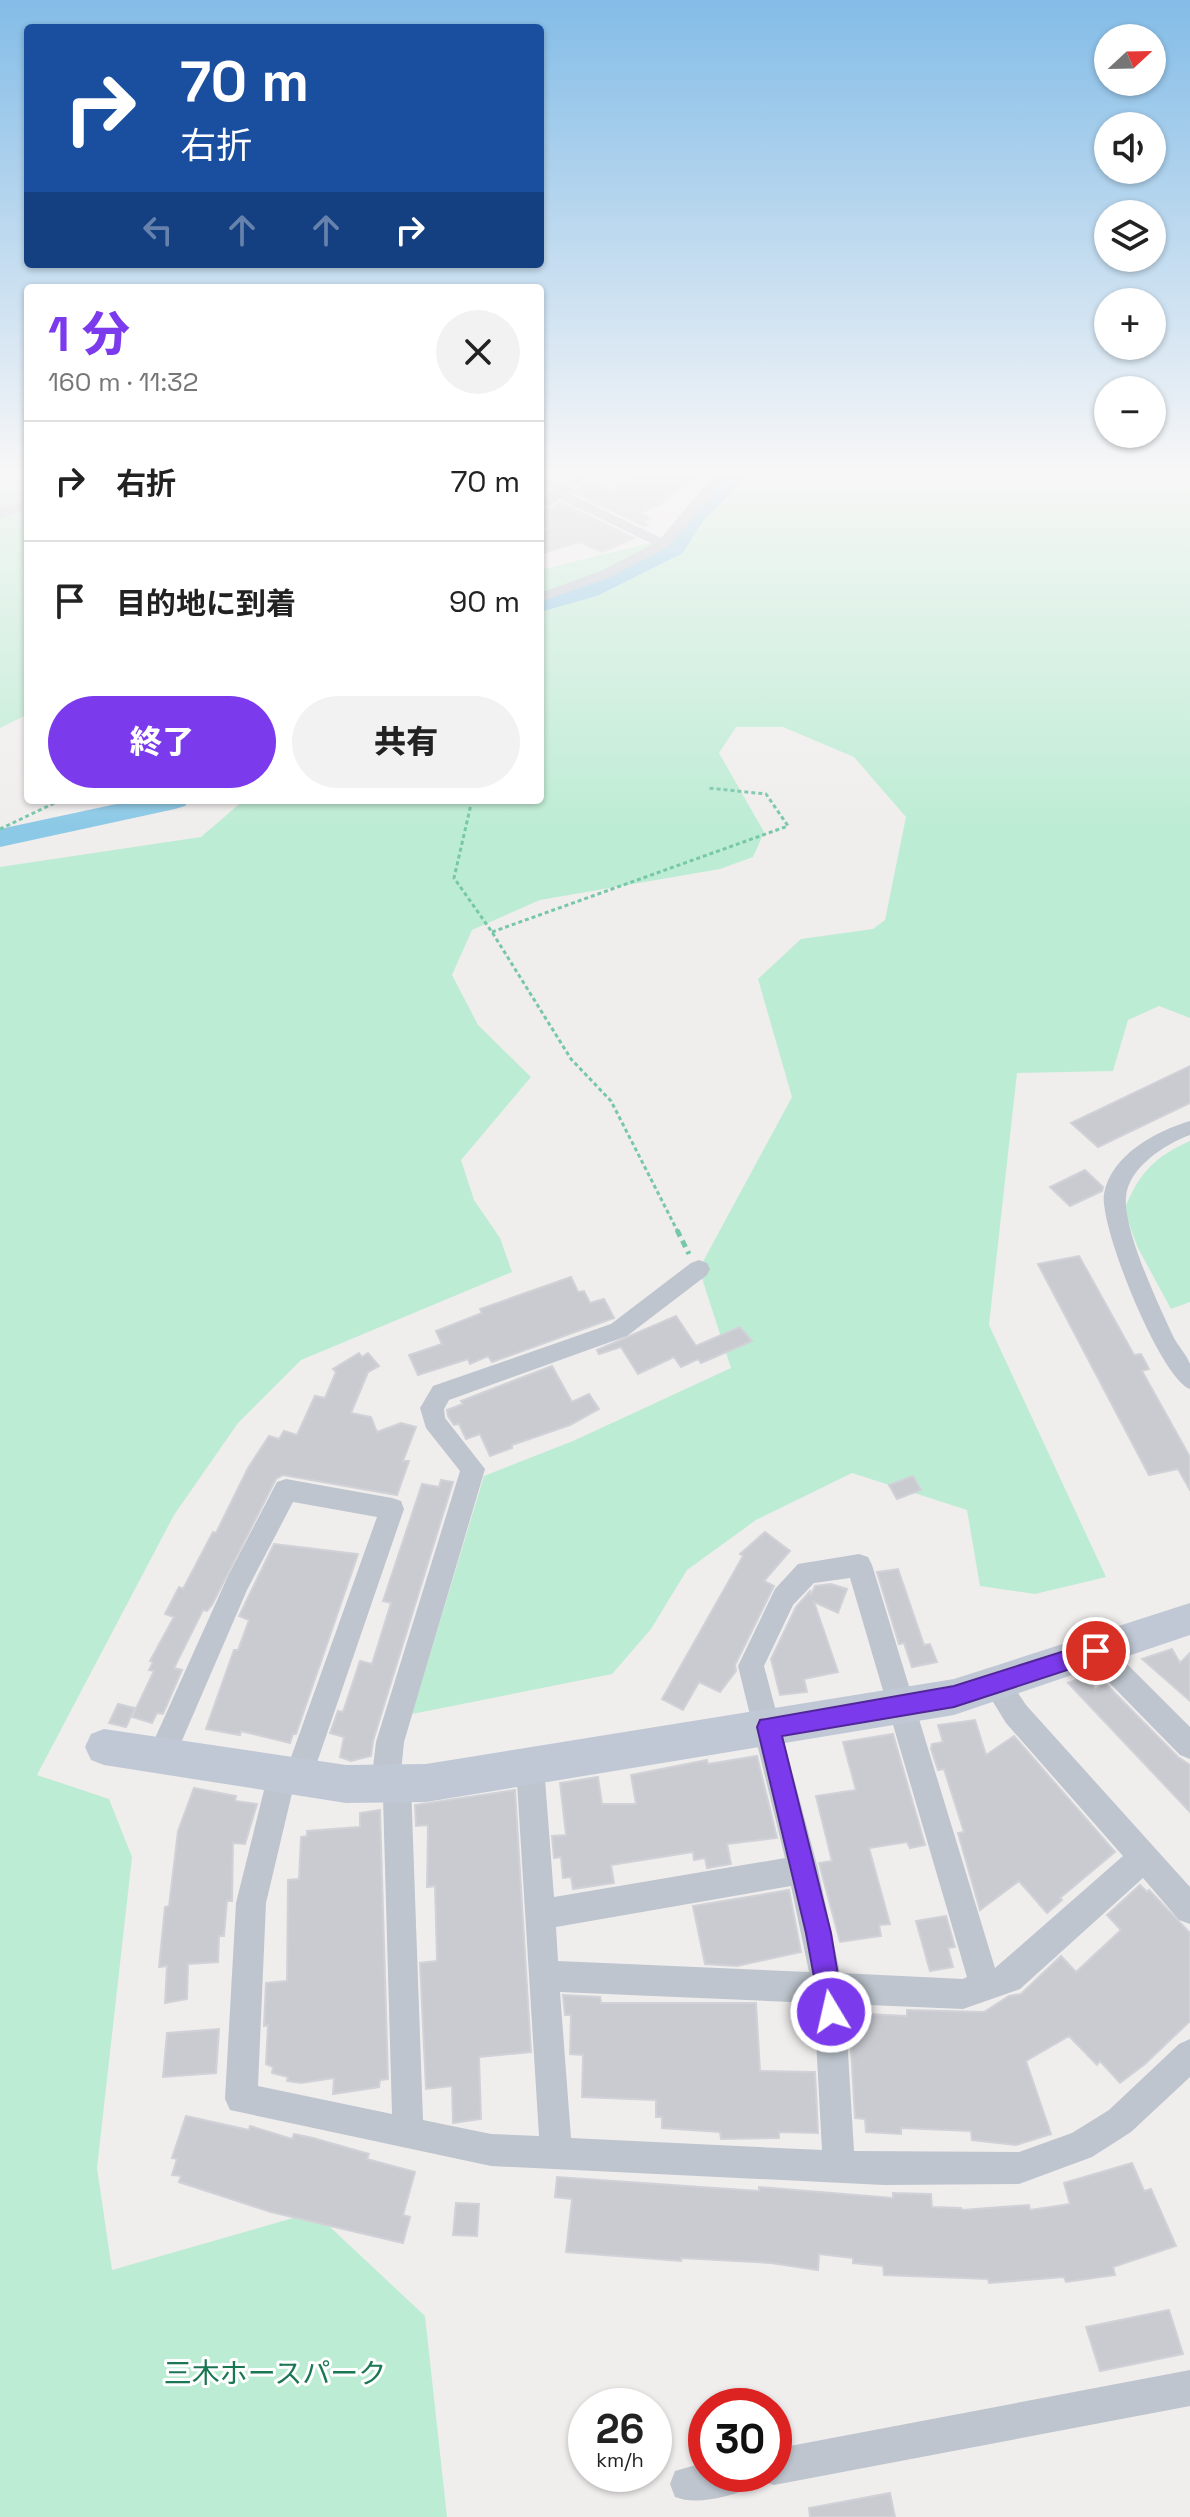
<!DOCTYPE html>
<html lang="ja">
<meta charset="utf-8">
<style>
body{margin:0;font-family:"Space Grotesk","Noto Sans JP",sans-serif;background:#f2f2f2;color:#222;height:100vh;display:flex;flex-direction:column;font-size:30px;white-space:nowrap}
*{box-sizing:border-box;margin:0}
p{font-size:26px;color:#767676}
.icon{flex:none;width:44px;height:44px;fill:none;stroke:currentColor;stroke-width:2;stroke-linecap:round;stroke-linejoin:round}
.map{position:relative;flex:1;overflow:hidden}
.panel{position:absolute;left:24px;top:284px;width:520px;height:520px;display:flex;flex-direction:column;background:#fff;border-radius:8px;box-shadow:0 2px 6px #0004}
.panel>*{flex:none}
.banner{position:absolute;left:24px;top:24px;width:520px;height:244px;border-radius:8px;box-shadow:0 2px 6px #0004;background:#1a4fa0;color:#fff;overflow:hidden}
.needle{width:52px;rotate:68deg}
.fabs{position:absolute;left:1094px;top:24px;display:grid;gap:16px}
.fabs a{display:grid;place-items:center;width:72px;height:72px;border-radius:50%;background:#fff;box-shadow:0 2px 6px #0004;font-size:40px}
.speed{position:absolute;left:568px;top:2388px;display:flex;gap:16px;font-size:40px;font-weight:700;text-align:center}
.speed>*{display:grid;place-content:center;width:104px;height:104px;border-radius:50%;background:#fff;box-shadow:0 2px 6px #0004;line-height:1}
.speed small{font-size:20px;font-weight:400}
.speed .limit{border:12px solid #d22;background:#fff;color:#111}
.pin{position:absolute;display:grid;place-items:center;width:68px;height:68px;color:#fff;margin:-34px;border:4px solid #fff;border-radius:50%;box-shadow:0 2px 8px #0007}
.me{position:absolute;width:88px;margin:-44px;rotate:351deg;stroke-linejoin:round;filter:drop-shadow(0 0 6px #0008)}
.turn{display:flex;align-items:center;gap:28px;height:168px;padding:0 24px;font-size:36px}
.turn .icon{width:104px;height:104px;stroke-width:2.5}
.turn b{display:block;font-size:56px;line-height:68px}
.lanes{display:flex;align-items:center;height:76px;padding:0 24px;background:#0003;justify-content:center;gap:40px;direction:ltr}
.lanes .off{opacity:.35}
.round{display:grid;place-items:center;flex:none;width:84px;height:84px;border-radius:42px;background:#f2f2f2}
.summary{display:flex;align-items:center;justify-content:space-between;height:136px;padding:0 24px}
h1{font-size:48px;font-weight:800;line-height:60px;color:#7c3aed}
.action{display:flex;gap:16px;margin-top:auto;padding:16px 24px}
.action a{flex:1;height:92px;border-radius:48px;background:#7c3aed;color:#fff;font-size:32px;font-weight:800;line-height:92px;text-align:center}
.action a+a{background:#f2f2f2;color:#222}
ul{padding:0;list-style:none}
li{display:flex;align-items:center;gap:24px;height:120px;padding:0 24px;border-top:2px solid #e0e0e0}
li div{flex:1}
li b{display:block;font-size:30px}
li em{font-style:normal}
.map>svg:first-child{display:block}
.green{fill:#bdecd4}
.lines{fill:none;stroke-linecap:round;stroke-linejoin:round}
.river{fill:#8cc9e6;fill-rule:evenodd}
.building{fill:#cacbd1;stroke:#d1d2d8;stroke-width:2}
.path-far1{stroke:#77c7a9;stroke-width:3;stroke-dasharray:4 3;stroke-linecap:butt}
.path{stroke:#77c7a9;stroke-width:5;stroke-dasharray:7 5;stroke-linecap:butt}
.street{fill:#bec5ce;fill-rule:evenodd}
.secondary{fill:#c0c8d5;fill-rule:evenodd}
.route{fill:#7c3aed;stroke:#51269a;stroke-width:2}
.labels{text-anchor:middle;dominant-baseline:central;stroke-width:6;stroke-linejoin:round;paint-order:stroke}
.near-park-label{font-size:28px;fill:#1b7653;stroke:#fff}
</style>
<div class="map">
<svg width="1190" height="2517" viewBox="0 0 1190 2517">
<rect width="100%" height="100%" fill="#f0eded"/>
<path class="green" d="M0 476H28V714L0 728Z
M739 476H1190V1018L1159 1006 1128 1020 1113 1071 1017 1073 989 1325 1106 1577 1035 1594 980 1586 967 1510 852 1473 756 1520 687 1570 651 1629 612 1674 412 1714 484 1476 573 1441 731 1368 699 1269 792 1097 758 979 801 939 873 929 885 920 906 817 854 757 783 727H736L719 753 764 832 753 857 720 869 540 900 472 930 452 975 478 1025 531 1077 461 1160 474 1200 500 1238 512 1272 301 1360 238 1423 174 1515 37 1775 109 1799 132 1857 97 2168 112 2270 314 2212 425 2316 447 2517H0V867L201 837 244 800H540V570L675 537 700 520Z
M1190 1141V1302L1171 1309 1138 1248 1124 1211C1138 1174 1154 1157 1190 1141Z"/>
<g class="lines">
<path class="river" d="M724 476H747L703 521 683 553 597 596 540 612V597L579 586 666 543 686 512Z
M135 800H189L185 806 175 809 0 847V829Z"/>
</g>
<path class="building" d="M637 476H701L662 501 665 502 640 513 650 518 642 521 648 525 644 526 573 492 589 479 609 490Z
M560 502 634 538 603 552 579 542 540 554V532L549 529 540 524V509L552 508Z
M1190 1066V1103L1098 1147 1071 1123Z
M1085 1170 1103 1187 1102 1191 1070 1206 1050 1187Z
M1079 1256 1134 1355 1141 1354 1149 1369 1142 1371 1190 1457V1490L1178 1469 1149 1475 1038 1264Z
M571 1277 578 1292 584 1291 590 1303 604 1299 614 1318 492 1362 488 1356 470 1364 468 1359 418 1375 409 1355 442 1344 436 1331 482 1313 480 1309Z
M676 1316 696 1346 740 1327 752 1341 701 1363 698 1359 681 1367 674 1357 638 1374 621 1347 599 1354 597 1350Z
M359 1353 362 1357 368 1353 379 1366 368 1372 351 1413 371 1417 377 1432 401 1423 416 1427 403 1461H409L397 1495 283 1475 276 1479 212 1605 207 1611 203 1610 174 1668 182 1670 163 1714 157 1713 152 1723 132 1717 154 1671 149 1670 153 1662 150 1661 174 1617 165 1614 179 1587 183 1589 213 1532 216 1533 248 1468 269 1436 279 1439 284 1431 297 1435 315 1396 325 1398 336 1372 333 1369Z
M552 1366 572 1402 589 1394 599 1409 570 1425 512 1445V1448L490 1456 480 1434 466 1439 459 1424 454 1425 448 1416 447 1410 463 1404 461 1401Z
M913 1476 921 1490 897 1499 889 1485Z
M441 1480 453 1482 373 1741 371 1756 351 1761 340 1757 344 1737 330 1733 338 1711 343 1712 360 1661 372 1664 391 1603 383 1601 422 1484 439 1487Z
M765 1532 790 1551 764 1581 774 1586 735 1665 736 1671 720 1692 699 1682 683 1710 662 1699 743 1556 740 1554Z
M274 1544 358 1554 296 1734H293L290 1743 241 1731 240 1735 206 1729 234 1650H238L249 1620 239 1616Z
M898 1569 924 1645 930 1644 937 1662 912 1667 904 1643 899 1644 877 1572Z
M831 1584 847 1589 838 1613 814 1602 838 1672 804 1679 807 1692 780 1695 771 1659 796 1607 810 1591 811 1595 815 1586Z
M1172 1649 1180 1663 1190 1653V1701L1142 1659Z
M1087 1676 1095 1690 1105 1683 1178 1757 1190 1765V1812L1068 1683Z
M118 1704 135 1708 126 1727 109 1723Z
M975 1720 986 1755 1014 1736 1115 1852 1060 1898 1062 1900 1047 1913 1019 1881 980 1910 958 1833 964 1832 944 1769 938 1770 931 1749 932 1744 943 1742 938 1725Z
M893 1734 925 1845 910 1848 907 1842 869 1848 890 1924 879 1925 881 1936 840 1942 819 1863 832 1861 816 1796 856 1790 843 1742Z
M757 1756 777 1838 727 1844 731 1864 707 1868 705 1858 694 1860 693 1852 611 1865 614 1883 573 1889 571 1877 563 1878 561 1857 554 1858 552 1836 566 1835 560 1783 598 1777 602 1804H636L631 1775 707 1760 708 1764Z
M194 1788 236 1796 235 1801 257 1804 245 1844 233 1843 232 1901H227L224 1936H219L218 1962 188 1964 187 1999 165 2003 167 1966 159 1967 165 1907 169 1906 178 1831Z
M515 1790 531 2052 479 2057 481 2119 453 2123 452 2086 426 2089 420 1963 437 1961 435 1886 427 1887 428 1825 416 1826 415 1805Z
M380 1810 388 2079 380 2080 379 2087 333 2094 334 2078 301 2083 287 2081 288 2077 272 2073 273 2067 266 2064 268 2025 264 2026 266 1983 287 1981 288 1880 299 1879 301 1837 307 1836V1831L360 1827V1813Z
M1140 1885 1147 1892 1149 1890 1190 1933V2021L1145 2064 1120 2083 1100 2061 1097 2065 1069 2036 1026 2061 1051 2134 1016 2145 972 2140 971 2131 901 2128V2134L866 2132 865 2119 855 2118 849 2013 907 2016V2010L984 2012 1009 1996 1021 1994 1061 1956 1076 1972 1121 1930 1107 1915Z
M789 1890 801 1952 737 1966 705 1964 693 1906Z
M946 1916 955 1947 948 1948 953 1967 930 1971 916 1921Z
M563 1995 600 1997 601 2003H756L760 2071 815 2072 818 2133 779 2132V2138L721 2139 720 2132 662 2128V2117H656V2100L582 2097 583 2055 570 2054 571 2015H565Z
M219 2029 216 2073 163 2077 167 2033Z
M186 2116 249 2130 250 2126 292 2139 294 2134 313 2138 369 2154 367 2159 415 2172 403 2215 410 2217 403 2243 271 2212 179 2182 181 2176 172 2175 177 2159 172 2158Z
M1132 2163 1144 2191 1151 2189 1176 2246 1113 2267 1115 2275 1066 2282 1064 2277 989 2283 988 2279 884 2275 883 2266 853 2263V2258L819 2254 818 2270 771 2263 681 2258V2261L566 2252 572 2199 555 2197 557 2177 759 2191V2187L893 2198V2193L931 2194 932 2207 961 2208 962 2210 1029 2205 1030 2210 1070 2204 1064 2183Z
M456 2203 479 2204 477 2236 453 2235Z
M1169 2310 1183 2354 1100 2371 1086 2327Z
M890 2493 895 2517H810L809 2508Z"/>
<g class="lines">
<path class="path-far1" d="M472 800 454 878 492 932 571 1059 611 1101 678 1232
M0 829 61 800
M492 932 788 826 766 794 708 788"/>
<path class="path" d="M677 1230 689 1254"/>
<path class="street" d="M574 476H588L568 493 661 538 710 480 716 476H729L668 547 611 577 540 602V593L601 571 653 544 560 499 550 506H540V500L555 489 540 486V478L565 483Z
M1190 1121V1135C1165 1144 1128 1168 1126 1197 1123 1230 1159 1306 1174 1338 1178 1346 1187 1355 1190 1364 1190 1370 1190 1382 1190 1389 1160 1378 1099 1226 1104 1194 1111 1155 1156 1131 1190 1121Z
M699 1260 707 1263 710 1269 707 1275 627 1336 449 1400 444 1409 445 1418 485 1469 404 1742 401 1772 407 1774 411 1784 423 2120 491 2134 539 2136 516 1766 520 1756 530 1752 540 1756 544 1766 554 1897 785 1858 738 1666 775 1589 798 1564 859 1554 868 1557 872 1565 995 1968 1123 1856 1006 1723 982 1684 986 1675 996 1671 1006 1675 1026 1705 1190 1887V1924L1179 1920 1143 1878 1020 1989 963 2009 845 2004 854 2151 1019 2152 1072 2133 1109 2110 1179 2044 1190 2039V2077L1131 2132 1092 2157 1019 2184 884 2185 491 2166 230 2110 225 2099 236 1903 268 1774 272 1764 282 1760 289 1763 377 1517 293 1502 247 1590 171 1766 161 1770 151 1766 147 1756 228 1576 277 1482 286 1479 392 1498 401 1501 404 1509 312 1777 308 1787 298 1791 293 1789 266 1903 258 2086 392 2114 383 1797 375 1794 371 1784 376 1742 460 1471 426 1428 420 1408 433 1386 611 1324 691 1263ZM850 1578 967 1977 963 1979 840 1973 818 1869 764 1666 793 1605 814 1583ZM791 1886 809 1972 558 1961 556 1927ZM560 1992 814 2003 822 2150 571 2138Z
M1096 1639 1105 1642 1190 1727V1759L1180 1755 1087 1660 1083 1651 1087 1642Z
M1190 2370V2406L774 2485 761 2480 759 2474H774V2449Z
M706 2462V2474H758L753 2487C731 2496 697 2506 675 2497L670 2484 675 2471Z"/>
<path class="secondary" d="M28 498V509L0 519V508Z
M1190 1603V1635L954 1715 426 1802 346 1803 104 1765 91 1760 85 1747 91 1734 104 1729 346 1765 426 1764 954 1679Z"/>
</g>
<linearGradient id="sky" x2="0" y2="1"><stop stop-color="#83bce7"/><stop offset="0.57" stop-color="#f8f7f7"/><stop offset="1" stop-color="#f8f7f7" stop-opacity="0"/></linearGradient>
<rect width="1190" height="828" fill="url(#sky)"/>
<path class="route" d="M1096 1641 1104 1644 1107 1651 1104 1658 954 1707 782 1736 831 1933 844 2012 840 2021 831 2025 822 2021 806 1933 757 1727 760 1720 954 1686Z"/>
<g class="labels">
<g class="near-park-label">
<text x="275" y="2373">三木ホースパーク</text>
</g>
</g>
</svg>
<div class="fabs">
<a><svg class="needle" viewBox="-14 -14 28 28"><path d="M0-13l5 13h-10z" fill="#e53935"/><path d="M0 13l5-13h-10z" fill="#767676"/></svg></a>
<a><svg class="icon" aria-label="sound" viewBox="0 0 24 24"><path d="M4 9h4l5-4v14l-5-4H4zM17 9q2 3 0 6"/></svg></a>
<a><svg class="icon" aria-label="layers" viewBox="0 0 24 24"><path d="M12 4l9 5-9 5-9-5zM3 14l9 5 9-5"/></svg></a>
<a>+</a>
<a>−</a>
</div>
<div class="speed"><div>26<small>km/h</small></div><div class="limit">30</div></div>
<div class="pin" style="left:1096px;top:1651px;background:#d93025"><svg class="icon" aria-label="arrive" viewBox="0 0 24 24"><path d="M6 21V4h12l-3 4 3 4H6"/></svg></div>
<svg class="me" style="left:831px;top:2012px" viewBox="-20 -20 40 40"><circle r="17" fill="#7c3aed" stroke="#fff" stroke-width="3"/><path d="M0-11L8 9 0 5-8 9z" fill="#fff"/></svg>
<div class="banner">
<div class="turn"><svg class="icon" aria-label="right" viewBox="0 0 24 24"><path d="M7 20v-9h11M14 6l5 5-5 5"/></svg><div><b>70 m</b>右折</div></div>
<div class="lanes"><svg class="icon off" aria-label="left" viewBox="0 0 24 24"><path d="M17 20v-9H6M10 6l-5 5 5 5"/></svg><svg class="icon off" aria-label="ahead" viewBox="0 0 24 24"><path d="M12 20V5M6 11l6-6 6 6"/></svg><svg class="icon off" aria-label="ahead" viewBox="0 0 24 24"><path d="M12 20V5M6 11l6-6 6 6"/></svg><svg class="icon" aria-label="right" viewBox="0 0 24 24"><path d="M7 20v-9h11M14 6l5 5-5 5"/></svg></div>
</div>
<section class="panel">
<div class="summary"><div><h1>1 分</h1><p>160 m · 11:32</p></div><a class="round"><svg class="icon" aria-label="close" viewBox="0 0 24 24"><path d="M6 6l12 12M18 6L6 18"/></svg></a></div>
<ul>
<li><svg class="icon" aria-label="right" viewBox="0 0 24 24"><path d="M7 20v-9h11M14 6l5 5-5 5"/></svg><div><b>右折</b></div><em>70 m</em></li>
<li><svg class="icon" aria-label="arrive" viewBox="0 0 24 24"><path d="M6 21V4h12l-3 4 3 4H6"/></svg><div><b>目的地に到着</b></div><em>90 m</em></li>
</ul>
<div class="action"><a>終了</a><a>共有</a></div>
</section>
</div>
